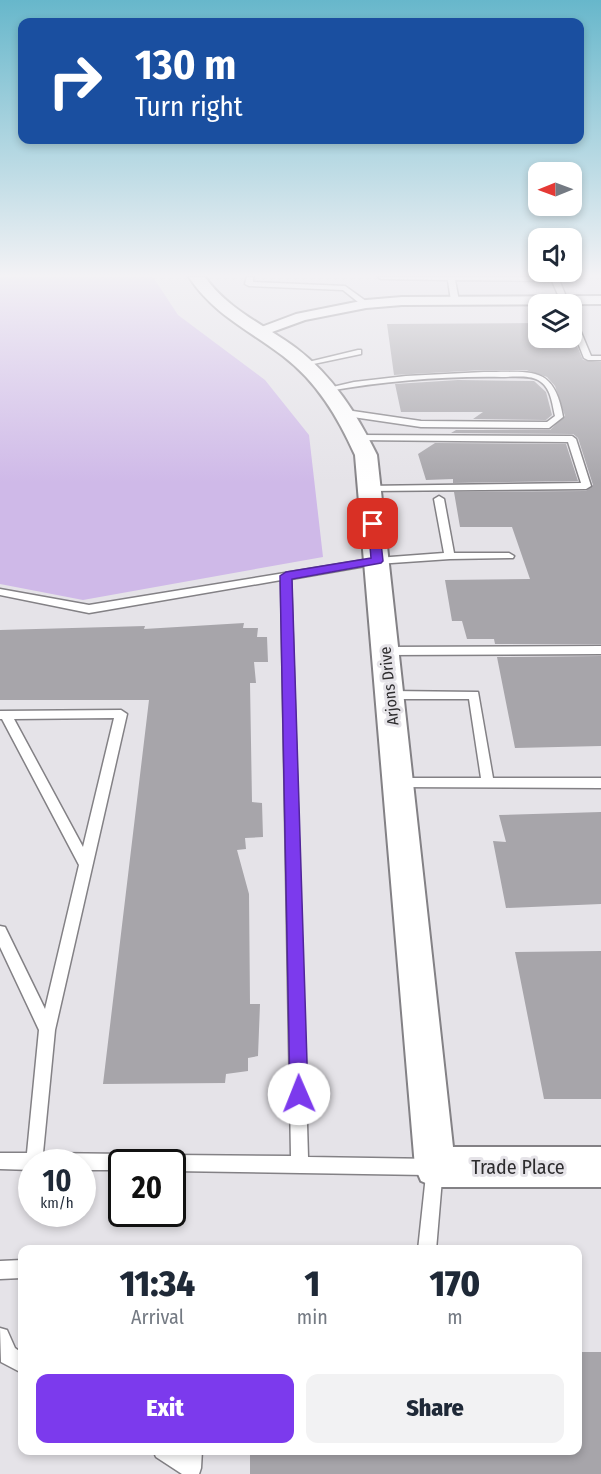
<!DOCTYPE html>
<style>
body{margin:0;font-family:"Fira Sans Condensed",sans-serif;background:#f2f2f3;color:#1f2937;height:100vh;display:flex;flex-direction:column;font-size:22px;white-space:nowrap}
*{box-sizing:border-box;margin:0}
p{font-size:20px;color:#747a83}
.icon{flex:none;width:33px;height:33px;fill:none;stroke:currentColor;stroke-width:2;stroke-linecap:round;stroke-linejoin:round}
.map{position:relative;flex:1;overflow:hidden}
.panel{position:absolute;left:18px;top:1245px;width:564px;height:210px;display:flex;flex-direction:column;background:#fff;border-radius:12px;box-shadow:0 3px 9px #0003}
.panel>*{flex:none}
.top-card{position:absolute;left:18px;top:18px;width:566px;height:126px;border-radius:12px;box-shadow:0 3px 9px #0003;background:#1a4fa0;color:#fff;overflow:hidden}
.needle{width:39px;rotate:269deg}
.fabs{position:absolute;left:528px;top:162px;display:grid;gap:12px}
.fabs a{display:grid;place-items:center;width:54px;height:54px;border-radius:12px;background:#fff;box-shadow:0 3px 9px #0003;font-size:30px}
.speed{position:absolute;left:18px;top:1149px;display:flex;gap:12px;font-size:30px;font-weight:700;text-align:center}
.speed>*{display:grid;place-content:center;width:78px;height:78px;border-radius:50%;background:#fff;box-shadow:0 3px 9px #0003;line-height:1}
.speed small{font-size:15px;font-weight:400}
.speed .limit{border:3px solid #111;border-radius:9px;background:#fff;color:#111}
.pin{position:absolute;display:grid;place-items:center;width:51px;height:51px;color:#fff;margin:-26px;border-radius:12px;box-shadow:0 3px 9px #0006}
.me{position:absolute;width:66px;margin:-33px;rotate:359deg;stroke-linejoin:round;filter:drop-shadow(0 0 4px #0008)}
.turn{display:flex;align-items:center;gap:21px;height:126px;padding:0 18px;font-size:27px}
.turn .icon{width:78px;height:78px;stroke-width:2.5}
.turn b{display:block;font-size:42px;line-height:51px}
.eta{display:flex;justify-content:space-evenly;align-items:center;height:102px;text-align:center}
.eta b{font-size:36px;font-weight:800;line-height:42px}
.primary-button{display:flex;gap:12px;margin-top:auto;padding:12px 18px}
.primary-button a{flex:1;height:69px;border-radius:12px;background:#7c3aed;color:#fff;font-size:24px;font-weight:800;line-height:69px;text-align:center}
.primary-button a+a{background:#f2f2f3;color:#1f2937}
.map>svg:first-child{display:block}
.green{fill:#cfb9e8}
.building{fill:#a7a5aa}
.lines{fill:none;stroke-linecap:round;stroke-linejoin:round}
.service-casing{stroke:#838185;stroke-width:3}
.minor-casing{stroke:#838185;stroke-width:4}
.tertiary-casing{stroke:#838185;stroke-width:4}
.service{fill:#fff;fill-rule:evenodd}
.minor{fill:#fff;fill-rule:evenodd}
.tertiary{fill:#fff;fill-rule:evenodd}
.route{fill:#7c3aed;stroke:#51269a;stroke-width:1.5}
.labels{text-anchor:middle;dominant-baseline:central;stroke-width:6;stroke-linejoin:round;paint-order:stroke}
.street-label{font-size:16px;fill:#2d2c2e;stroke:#e5e3e8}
.near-street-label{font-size:20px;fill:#2d2c2e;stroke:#e5e3e8}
</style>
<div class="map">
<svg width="601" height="1474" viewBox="0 0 601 1474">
<rect width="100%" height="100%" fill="#e5e3e8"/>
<path class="green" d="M0 277H153L178 315 265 380 309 435 323 557 83 600 0 584Z"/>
<path class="building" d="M538 323V338H543L545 343 575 341 583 360 601 362V644H495L494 639H467L462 621H452L445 580 530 579 512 527H460L454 492 586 491 593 485 578 438 573 434 451 433 456 430H550L565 416 555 386 547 377 526 370H484L394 375 387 324Z
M458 380 534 381 546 392 552 415 546 420 473 419 483 412H401L395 384Z
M435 443 566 444 578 481 453 483V479L426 480 418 454Z
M244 623 243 628H258L257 637H267L268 662H254L256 683H250L252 802 262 803 263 837 245 838 246 849 237 850 249 894 250 1004H260L258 1056 248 1058V1071L226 1074 225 1083 103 1084 149 700H0V630L145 626 144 629Z
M601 656V746L515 748 497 657Z
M601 812V904L506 908 493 841 506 842 499 815Z
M601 951V1099H544L515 952Z
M578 1352H601V1474H250V1450H578Z"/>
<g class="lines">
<defs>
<path id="service" d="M247 277H253V282L345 286 370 304 363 306 343 290 249 286 245 284Z
M378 277H558L569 304H562L552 281 455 280 459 301 455 303 451 301 448 280 381 279Z
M572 318 576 320 591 356H601V360H588L584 358 572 328Z
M358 350H361V354L304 366 300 364Z
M484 372C529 373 554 363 563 417L549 428 421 427 346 416 342 413 346 410 421 421 547 422 555 416C552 403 551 387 538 380 529 375 512 377 502 377 443 376 386 381 328 391L324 389 354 382 406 376Z
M358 435 572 436 576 439 591 486 586 489 369 491 364 488 366 486 581 483 568 442 355 440V436Z
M439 496 444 499 454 553H509L514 556 513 558 450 559 377 564 291 579 308 1157 435 1159 441 1161 443 1167 436 1250H418L426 1175 172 1171V1162H164L166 1157 172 1155 291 1156 281 580 89 613 0 595V589L89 605 377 558 444 553 434 499Z
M601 646V654L385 655 379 651 385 647Z
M390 691 478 692 493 778H601V788L395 787 393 783 395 779 399 778H481L469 699H390L384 695Z
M121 710 127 714 55 1030 43 1153 128 1154 134 1156 136 1162H122V1170H82V1162H32V1170L0 1169V1153H27L39 1030 0 947V926L5 927 45 1009 79 865 2 719H0V711ZM114 718 83 847 14 719Z
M22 1260V1278L0 1279V1261Z
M0 1328 7 1330 15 1348 22 1353V1373L1 1362Z
M153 1450H202L201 1468 199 1474H182L156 1457Z"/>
<path id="minor" d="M601 296V304L402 305 366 308 305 320 261 336 254 332 256 329 296 314 366 300 402 297Z"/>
<path id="tertiary" d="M189 277H205C228 310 265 325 296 348 333 376 357 414 377 455L453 1147H601V1187H435L421 1181 415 1167 355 455C338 417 317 382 283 356 249 330 213 314 189 277Z"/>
</defs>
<use href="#service" class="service-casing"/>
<use href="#minor" class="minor-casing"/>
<use href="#tertiary" class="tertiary-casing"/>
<use href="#service" class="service"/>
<use href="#minor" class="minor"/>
<use href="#tertiary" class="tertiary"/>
</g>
<linearGradient id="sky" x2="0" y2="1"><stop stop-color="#67b7cb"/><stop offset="0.57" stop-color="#f3f2f5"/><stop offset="1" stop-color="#f3f2f5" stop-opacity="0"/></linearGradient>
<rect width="601" height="483" fill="url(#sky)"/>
<path class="route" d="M373 521 379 524 383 561 381 563 292 579 308 1094 305 1101 299 1103 292 1101 290 1094 280 576 286 572 371 558 368 524Z"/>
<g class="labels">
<g class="street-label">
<text transform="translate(389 686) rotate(-96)">Arjons Drive</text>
</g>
<g class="near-street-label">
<text x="518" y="1167">Trade Place</text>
</g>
</g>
</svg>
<div class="fabs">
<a><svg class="needle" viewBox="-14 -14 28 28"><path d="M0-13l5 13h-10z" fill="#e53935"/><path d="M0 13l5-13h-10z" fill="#747a83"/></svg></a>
<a><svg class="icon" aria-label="sound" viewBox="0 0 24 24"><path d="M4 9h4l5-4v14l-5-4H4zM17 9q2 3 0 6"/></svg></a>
<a><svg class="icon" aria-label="layers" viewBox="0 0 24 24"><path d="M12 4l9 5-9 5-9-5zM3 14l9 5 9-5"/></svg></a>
</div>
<div class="speed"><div>10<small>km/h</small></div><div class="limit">20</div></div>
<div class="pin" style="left:373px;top:524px;background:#d93025"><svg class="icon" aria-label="arrive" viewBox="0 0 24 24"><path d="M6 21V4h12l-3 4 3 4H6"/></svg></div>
<svg class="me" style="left:299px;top:1094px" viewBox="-20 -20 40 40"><circle r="19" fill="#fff"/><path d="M0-13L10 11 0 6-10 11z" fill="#7c3aed"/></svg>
<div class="top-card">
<div class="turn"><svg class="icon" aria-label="right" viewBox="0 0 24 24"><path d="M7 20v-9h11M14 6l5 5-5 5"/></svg><div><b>130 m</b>Turn right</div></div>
</div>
<section class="panel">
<div class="eta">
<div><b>11:34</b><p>Arrival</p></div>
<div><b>1</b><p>min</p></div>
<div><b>170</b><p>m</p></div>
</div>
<div class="primary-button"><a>Exit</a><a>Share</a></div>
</section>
</div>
